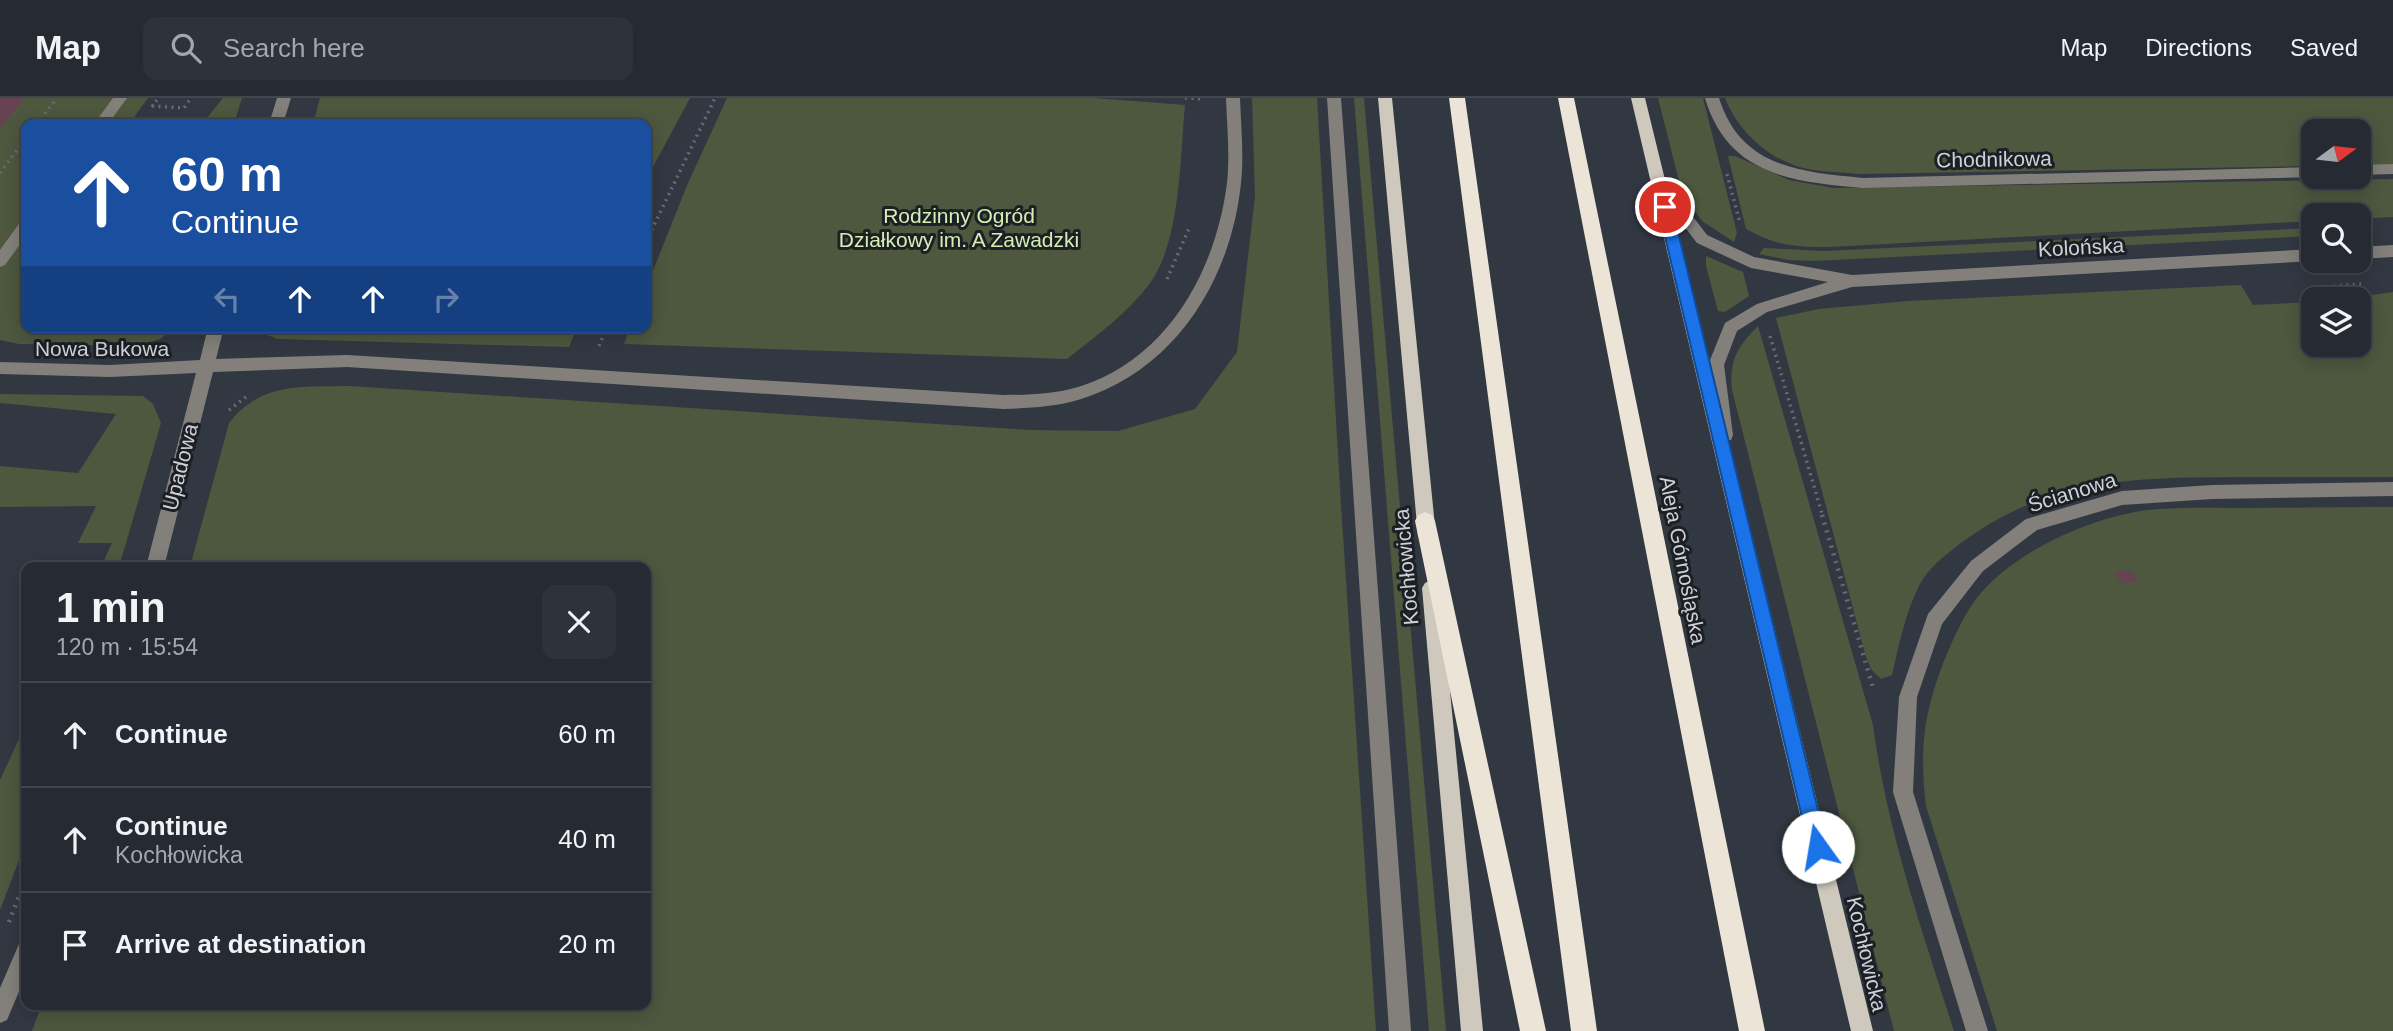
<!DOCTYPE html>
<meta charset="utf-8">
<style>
body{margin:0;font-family:Arial,sans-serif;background:#2e323a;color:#f1f3f6;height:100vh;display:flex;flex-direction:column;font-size:26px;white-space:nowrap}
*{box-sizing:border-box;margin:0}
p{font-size:23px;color:#a4a7ac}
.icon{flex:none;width:38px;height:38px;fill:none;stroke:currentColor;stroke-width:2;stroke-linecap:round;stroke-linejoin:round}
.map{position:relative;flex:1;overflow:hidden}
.drawer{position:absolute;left:21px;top:464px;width:630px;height:448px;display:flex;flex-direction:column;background:#262a32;border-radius:14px;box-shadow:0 4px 18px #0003,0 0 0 2px #42464d}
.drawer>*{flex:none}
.banner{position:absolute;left:21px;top:21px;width:630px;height:214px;border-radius:14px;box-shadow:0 4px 18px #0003,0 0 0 2px #42464d;background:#1a4fa0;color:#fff;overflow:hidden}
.needle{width:46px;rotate:75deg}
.fabs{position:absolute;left:2301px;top:21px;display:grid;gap:14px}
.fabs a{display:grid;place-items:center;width:70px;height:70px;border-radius:14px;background:#262a32;box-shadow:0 4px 18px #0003,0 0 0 2px #42464d;font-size:35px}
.pin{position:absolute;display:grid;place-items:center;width:60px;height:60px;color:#fff;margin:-30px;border:4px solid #fff;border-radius:50%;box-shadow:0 2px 7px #0007}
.me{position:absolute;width:77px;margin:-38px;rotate:347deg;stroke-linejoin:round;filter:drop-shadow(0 0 5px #0008)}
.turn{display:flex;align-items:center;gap:24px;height:147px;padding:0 35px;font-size:32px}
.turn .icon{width:91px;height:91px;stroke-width:2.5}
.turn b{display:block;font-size:49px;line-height:60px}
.lanes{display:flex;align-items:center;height:66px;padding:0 35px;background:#0003;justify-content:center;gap:35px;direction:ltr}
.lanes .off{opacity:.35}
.round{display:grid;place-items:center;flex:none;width:74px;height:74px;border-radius:14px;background:#2e323a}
.headline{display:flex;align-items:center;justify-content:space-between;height:119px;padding:0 35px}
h1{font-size:42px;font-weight:800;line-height:52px}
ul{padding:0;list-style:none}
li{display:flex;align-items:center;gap:21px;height:105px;padding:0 35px;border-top:2px solid #42464d}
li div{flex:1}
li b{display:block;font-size:26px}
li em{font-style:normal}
header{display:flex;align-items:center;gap:42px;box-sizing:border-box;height:98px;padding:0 35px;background:#262a32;border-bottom:2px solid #42464d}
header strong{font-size:33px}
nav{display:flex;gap:38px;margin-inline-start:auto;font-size:24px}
.search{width:490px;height:63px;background:#2e323a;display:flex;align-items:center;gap:18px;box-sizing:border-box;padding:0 24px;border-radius:14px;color:#a4a7ac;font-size:26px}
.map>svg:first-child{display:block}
.green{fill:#4d583f}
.building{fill:#674251}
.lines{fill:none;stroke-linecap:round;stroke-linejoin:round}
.path-far1{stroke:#666b74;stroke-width:3.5;stroke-dasharray:2 4.5;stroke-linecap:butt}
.path{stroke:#666b74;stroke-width:4.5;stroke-dasharray:2 6;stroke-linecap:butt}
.minor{fill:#83807b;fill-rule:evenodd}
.major{fill:#cec8bd;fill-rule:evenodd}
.highway{fill:#ece5d7;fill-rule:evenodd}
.route{fill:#1a73e8;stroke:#114b97;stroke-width:2}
.labels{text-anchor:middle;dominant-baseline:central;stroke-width:6;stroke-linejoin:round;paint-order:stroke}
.street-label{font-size:21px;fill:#ced2d8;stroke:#1c1f24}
.park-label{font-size:21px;fill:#d3efb2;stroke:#1c1f24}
</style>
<header>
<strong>Map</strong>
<div class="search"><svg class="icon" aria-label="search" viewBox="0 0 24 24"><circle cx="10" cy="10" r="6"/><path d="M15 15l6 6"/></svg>Search here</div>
<nav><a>Map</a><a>Directions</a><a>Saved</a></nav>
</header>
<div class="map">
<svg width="2393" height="933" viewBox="0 0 2393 933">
<rect width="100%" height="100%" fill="#323842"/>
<path class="green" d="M0 0H148L129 26H26V229H176L160 241 137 248 19 246 0 242Z
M223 0H242L234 26H202Z
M320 0H690L646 82V26H313Z
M727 0H1094L1185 7C1180 59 1181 142 1150 185 1128 215 1096 238 1067 261L624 246 630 229H646V190L688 85Z
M1252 0H1317L1341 407 1376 933H32L42 906H646V469H190L229 325C260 284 303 289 349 288L1030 332 1118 333 1195 311 1237 254 1255 98Z
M1354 0H1364L1446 933H1429Z
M1658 0H1703L1737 135 1734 144 1702 123 1682 95Z
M1725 0H2393V67H2359V33H2314L2313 68 1858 76C1840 74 1820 74 1803 70 1767 60 1739 34 1725 0Z
M1728 58H1735L1789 82 1833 90 2393 81V119L2359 121V117H2314L2313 123 1830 149C1796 149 1776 148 1746 131Z
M2314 130 2313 138 1814 163 1789 162 1759 156 1764 150 1824 153Z
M1706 158 1743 174 1749 198 1725 214 1718 213 1706 168Z
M2241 187 2253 207 2313 204 2314 247H2359V201H2344L2393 194V379C2340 379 2287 379 2234 379 2131 380 2052 380 1965 442 1950 453 1929 469 1920 486 1905 515 1899 547 1892 577L1881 581 1871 571 1866 559 1776 220 1819 211 1908 203Z
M1758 228 1873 627C1887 733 1922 832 1954 933H1894L1732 292C1729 262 1738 248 1758 228Z
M260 229H577L569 249 277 241 263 235Z
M0 296 143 298 153 306 161 325 119 469H101L112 445H78L96 408 0 409V368L78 375 116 316 0 305Z
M2393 409V933H1997L1926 708C1919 649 1924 613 1946 558 1954 539 1964 517 1976 501 2012 453 2099 415 2158 411 2190 409 2223 410 2254 410 2301 410 2347 409 2393 409Z
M26 626V744L0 812V682Z"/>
<path class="building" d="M0 0H24L0 30Z
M2132 473 2138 484 2121 485 2114 474Z"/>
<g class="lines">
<path class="path-far1" d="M1185 0 1204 1
M152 8 184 10 191 0
M152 9 158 0
M37 26 57 0
M156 26 159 21
M0 75 26 40
M1727 76 1740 125
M646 144 715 0
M1167 181 1190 128
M2314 190 2361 186
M1770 238 1823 419
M599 248 607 229
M229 312 247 298"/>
<path class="path" d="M1822 417 1874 593
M9 824 26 780"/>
<path class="minor" d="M113 0H127L108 26H94Z
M277 0H291L283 26H269Z
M1226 0H1240C1241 28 1244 57 1241 85 1231 182 1175 273 1078 302 1054 309 1029 310 1004 311L347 269 213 274 164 469H146L196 275 110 279 0 276V264L110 267 200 262 208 229H224L216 261 347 257 1004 297C1029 297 1054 296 1078 289 1167 262 1216 173 1227 85 1230 57 1227 28 1226 0Z
M1327 0H1341L1411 933H1389Z
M1705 0H1719C1741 70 1801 74 1863 80L2314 69 2315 79 1863 90C1794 84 1728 78 1705 0Z
M2393 66V76L2359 77V67Z
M1659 80 1664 81 1707 137 1754 159 1852 177 2314 151V163L1852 189 1767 214 1737 233 1724 267 1733 337 1731 342H1719L1717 337 1708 267 1725 225 1757 206 1828 184 1751 170 1697 145 1654 89 1652 85 1654 81Z
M26 122V138L5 167 0 169V152L21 123Z
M2393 147V159L2359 161V149Z
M2393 384V398L2212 401 2122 407 2037 432 1983 473 1942 526 1917 599 1913 694 1988 933H1966L1893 694 1899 599 1928 516 1971 463 2026 421 2122 393 2212 387Z
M26 843V877L7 922 0 925V890L19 846Z"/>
<path class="major" d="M1378 0H1392L1436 438 1433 443 1427 445 1421 443 1418 438Z
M1631 0H1645L1873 933H1851Z
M1431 482 1437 485 1440 490 1483 933H1461L1422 490 1425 485Z"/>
<path class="highway" d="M1449 0H1465L1597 933H1571Z
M1558 0H1574L1765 933H1739Z
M1425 414 1432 417 1435 423 1546 933H1520L1415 423 1418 417Z"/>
</g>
<path class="route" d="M1665 104 1672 109 1827 749 1825 755 1818 758 1812 755 1809 749 1658 109Z"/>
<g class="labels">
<g class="street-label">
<text transform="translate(1994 61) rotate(-1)">Chodnikowa</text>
<text transform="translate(2081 149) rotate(-3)">Kolońska</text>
<text x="102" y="250">Nowa Bukowa</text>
<text transform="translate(180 369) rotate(-76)">Upadowa</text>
<text transform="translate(2072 394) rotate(-17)">Ścianowa</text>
<text transform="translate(1683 462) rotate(79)">Aleja Górnośląska</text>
<text transform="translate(1406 469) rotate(-95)">Kochłowicka</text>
<text transform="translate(1867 856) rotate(77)">Kochłowicka</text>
</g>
<g class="park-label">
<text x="959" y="117">Rodzinny Ogród<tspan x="959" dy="24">Działkowy im. A Zawadzki</tspan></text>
</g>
</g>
</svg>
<div class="fabs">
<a><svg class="needle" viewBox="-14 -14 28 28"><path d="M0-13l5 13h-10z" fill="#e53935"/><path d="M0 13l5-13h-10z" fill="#a4a7ac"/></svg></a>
<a><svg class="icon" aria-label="search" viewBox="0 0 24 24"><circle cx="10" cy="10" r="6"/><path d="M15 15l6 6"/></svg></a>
<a><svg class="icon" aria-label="layers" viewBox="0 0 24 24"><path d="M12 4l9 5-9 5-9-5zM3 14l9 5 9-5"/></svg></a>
</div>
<div class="pin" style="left:1665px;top:109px;background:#d93025"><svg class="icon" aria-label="arrive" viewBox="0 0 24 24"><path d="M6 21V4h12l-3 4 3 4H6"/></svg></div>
<svg class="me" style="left:1818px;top:749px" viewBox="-20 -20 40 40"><circle r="19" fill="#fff"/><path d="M0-13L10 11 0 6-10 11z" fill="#1a73e8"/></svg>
<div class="banner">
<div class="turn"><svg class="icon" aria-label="ahead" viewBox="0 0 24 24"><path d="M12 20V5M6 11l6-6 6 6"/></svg><div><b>60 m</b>Continue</div></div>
<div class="lanes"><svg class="icon off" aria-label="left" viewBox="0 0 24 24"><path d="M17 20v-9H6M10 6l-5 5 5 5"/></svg><svg class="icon" aria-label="ahead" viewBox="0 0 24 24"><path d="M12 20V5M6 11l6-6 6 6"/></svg><svg class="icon" aria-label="ahead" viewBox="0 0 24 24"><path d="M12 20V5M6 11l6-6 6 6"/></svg><svg class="icon off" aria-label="right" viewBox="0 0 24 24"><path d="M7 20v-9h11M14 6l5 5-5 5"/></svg></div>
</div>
<section class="drawer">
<div class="headline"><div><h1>1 min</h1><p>120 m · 15:54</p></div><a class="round"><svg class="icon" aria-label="close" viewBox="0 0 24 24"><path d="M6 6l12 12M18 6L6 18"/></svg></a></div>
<ul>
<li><svg class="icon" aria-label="ahead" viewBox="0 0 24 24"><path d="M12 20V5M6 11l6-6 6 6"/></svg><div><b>Continue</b></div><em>60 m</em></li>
<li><svg class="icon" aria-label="ahead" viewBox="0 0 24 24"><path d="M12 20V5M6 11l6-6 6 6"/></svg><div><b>Continue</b><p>Kochłowicka</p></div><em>40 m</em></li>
<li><svg class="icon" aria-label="arrive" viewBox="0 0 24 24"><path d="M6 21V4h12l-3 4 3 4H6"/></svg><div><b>Arrive at destination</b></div><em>20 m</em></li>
</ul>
</section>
</div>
